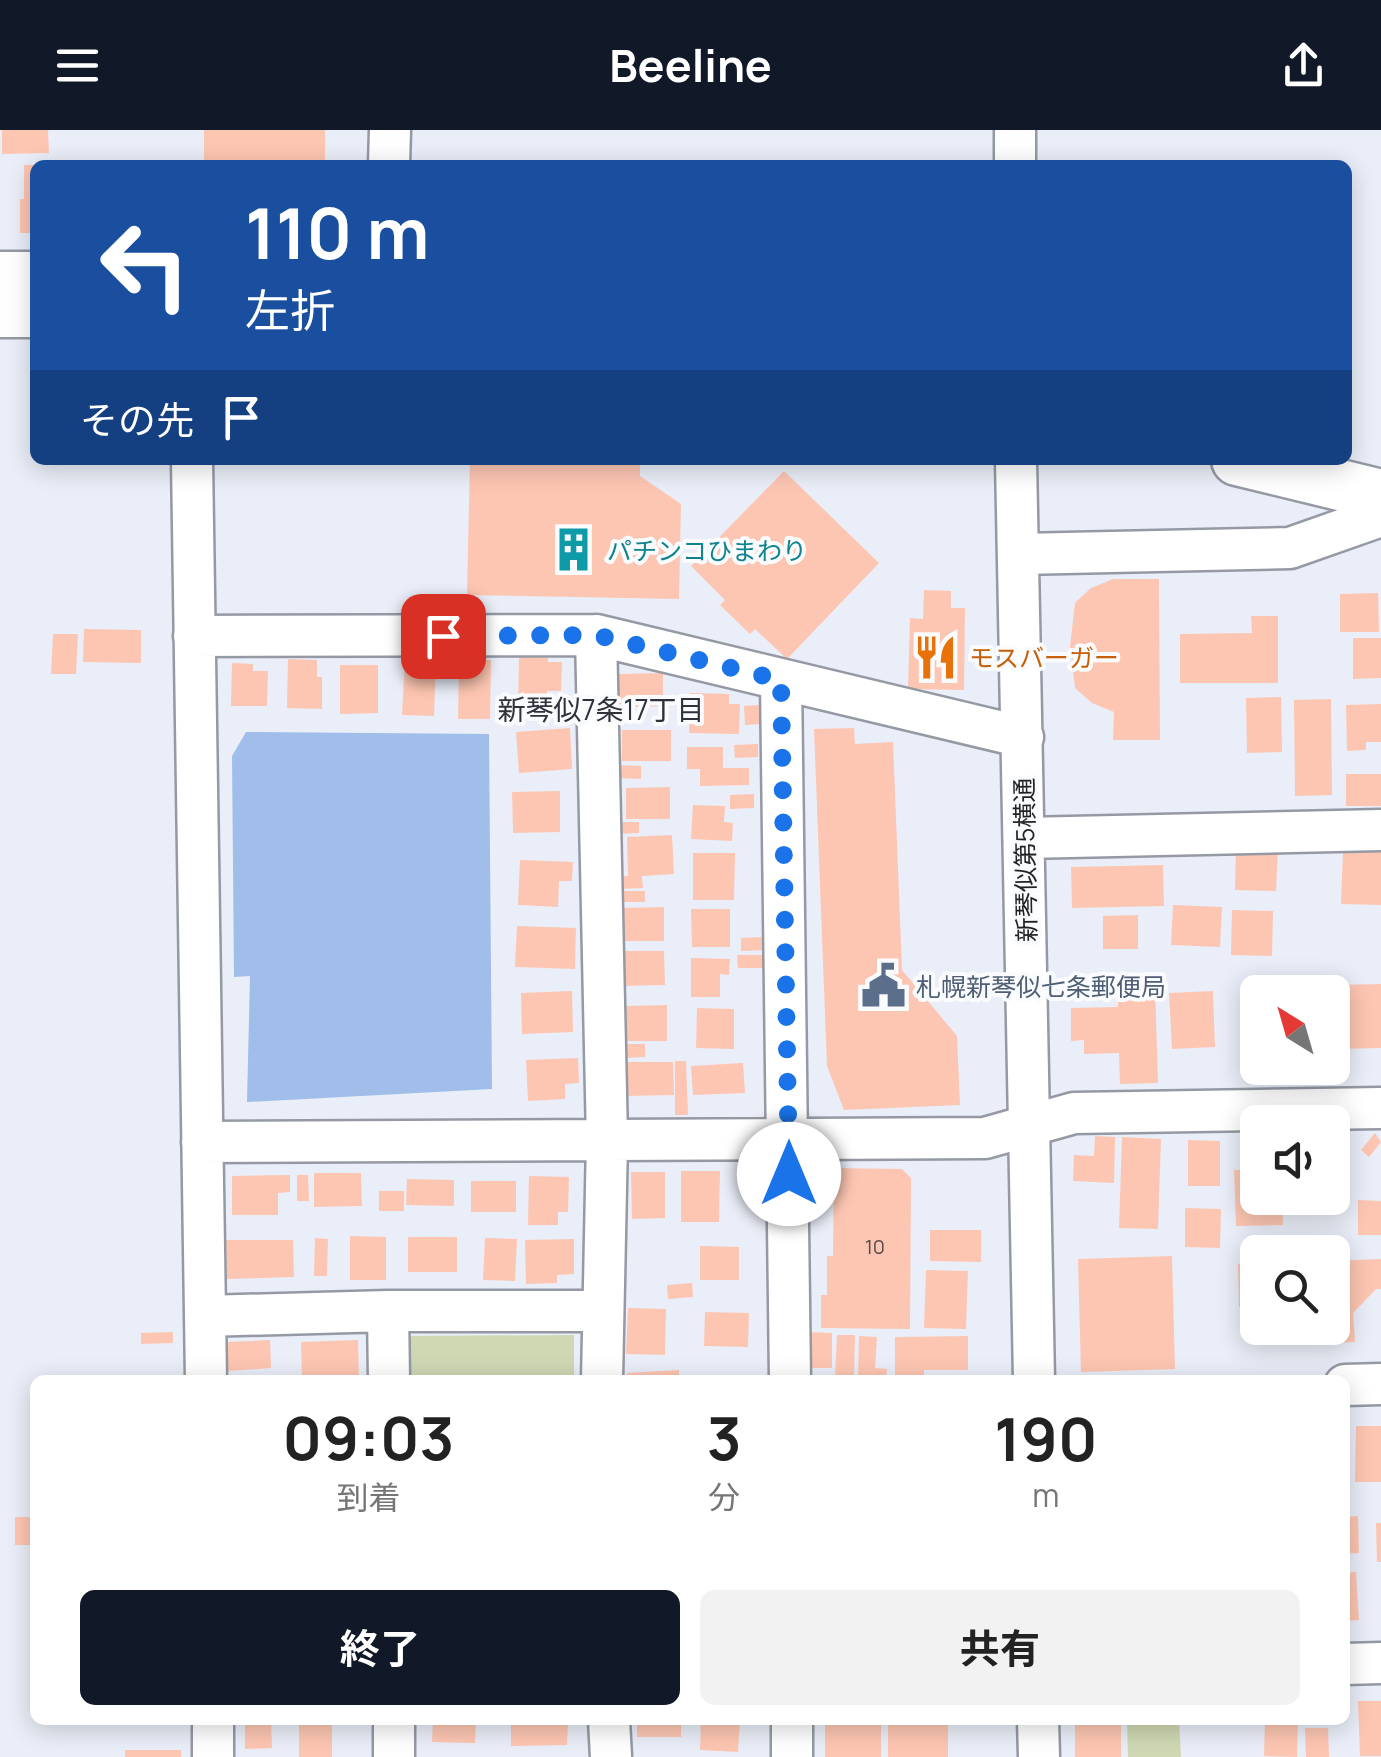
<!DOCTYPE html>
<html lang="ja">
<meta charset="utf-8">
<style>
body{margin:0;font-family:Manrope,"Noto Sans JP",sans-serif;background:#f2f2f2;color:#222;height:100vh;display:flex;flex-direction:column;font-size:38px;white-space:nowrap}
*{box-sizing:border-box;margin:0}
p{font-size:32px;color:#767676}
.icon{flex:none;width:55px;height:55px;fill:none;stroke:currentColor;stroke-width:2;stroke-linecap:round;stroke-linejoin:round}
.map{position:relative;flex:1;overflow:hidden}
.panel{position:absolute;left:30px;top:1245px;width:1320px;height:350px;display:flex;flex-direction:column;background:#fff;border-radius:15px;box-shadow:0 5px 25px #0003}
.panel>*{flex:none}
.hud{position:absolute;left:30px;top:30px;width:1322px;height:305px;border-radius:15px;box-shadow:0 5px 25px #0003;background:#1a4fa0;color:#fff;overflow:hidden}
.needle{width:65px;rotate:323deg}
.tools{position:absolute;left:1240px;top:845px;display:grid;gap:20px}
.tools a{display:grid;place-items:center;width:110px;height:110px;border-radius:15px;background:#fff;box-shadow:0 5px 25px #0003;font-size:50px}
.pin{position:absolute;display:grid;place-items:center;width:85px;height:85px;color:#fff;margin:-42px;border-radius:20px;box-shadow:0 5px 15px #0006}
.me{position:absolute;width:110px;margin:-55px;rotate:0deg;stroke-linejoin:round;filter:drop-shadow(0 0 8px #0008)}
.turn{display:flex;align-items:center;gap:35px;height:210px;padding:0 50px;font-size:45px}
.turn .icon{width:130px;height:130px;stroke-width:2.5}
.turn b{display:block;font-size:70px;line-height:85px}
.then{display:flex;align-items:center;height:95px;padding:0 50px;background:#0003;gap:20px;font-size:38px}
.eta{display:flex;justify-content:space-evenly;align-items:center;height:170px;text-align:center}
.eta b{font-size:60px;font-weight:700;line-height:70px}
.action{display:flex;gap:20px;margin-top:auto;padding:20px 50px}
.action a{flex:1;height:115px;border-radius:15px;background:#111827;color:#fff;font-size:40px;font-weight:700;line-height:115px;text-align:center}
.action a+a{background:#f2f2f2;color:#222}
header{display:flex;justify-content:space-between;align-items:center;height:130px;padding:0 50px;background:#111827;color:#fff;font-size:45px;font-weight:700}
.map>svg:first-child{display:block}
.green{fill:#cfd8b3}
.water{fill:#a0bee9}
.building{fill:#fdc6b2}
.lines{fill:none;stroke-linecap:round;stroke-linejoin:round}
.minor-casing{stroke:#9599a3;stroke-width:45}
.major-casing{stroke:#9599a3;stroke-width:55}
.minor{stroke:#fff;stroke-width:40}
.major{stroke:#fff;stroke-width:50}
.route{stroke:#1a73e8;stroke-width:18;stroke-dasharray:0 32.4}
.labels{text-anchor:middle;dominant-baseline:central;stroke-width:8;stroke-linejoin:round;paint-order:stroke}
.number-label{font-size:20px;fill:#564a48}
.culture-label{font-size:25px;fill:#0d838f;stroke:#fafbfd;text-anchor:start}
.food-label{font-size:25px;fill:#c56008;stroke:#fafbfd;text-anchor:start}
.street-label{font-size:25px;fill:#1f2124;stroke:#fafbfd}
.service-label{font-size:25px;fill:#4e5e75;stroke:#fafbfd;text-anchor:start}
.neighbourhood-label{font-size:28px;fill:#2f323a;stroke:#fafbfd}
</style>
<header><svg class="icon" aria-label="menu" viewBox="0 0 24 24"><path d="M4 6h16M4 12h16M4 18h16"/></svg>Beeline<svg class="icon" aria-label="share" viewBox="0 0 24 24"><path d="M12 15V3M7 8l5-5 5 5M5 13v7h14v-7"/></svg></header>
<div class="map">
<svg width="1381" height="1627" viewBox="0 0 1381 1627">
<rect width="100%" height="100%" fill="#eaeef8"/>
<path class="green" d="M574 1205V1250H404L402 1206Z
M1127 1590H1179L1181 1627H1128Z"/>
<path class="water" d="M246 602 489 604 492 959 247 972 250 846 234 847 232 626Z"/>
<path class="building" d="M2 0H48L49 23 2 24Z
M204 0H325V35H204Z
M24 35H35V103H20V69H24Z
M470 330H640V346L681 374 679 469 467 465Z
M784 341 879 433 787 529 755 499 750 504 720 475 725 470 691 436Z
M1113 449H1159L1160 610H1113L1114 582 1092 573 1075 558 1070 516 1075 473 1091 458Z
M924 460 951 461V478H965L964 560 908 559 910 488 923 489Z
M1378 463 1379 502H1340V464Z
M1251 486H1278V553H1180V504L1252 503Z
M84 499 141 500V533L83 532Z
M53 504H78L76 544H51Z
M1353 508H1381V548L1353 549Z
M519 527 548 528V532H562L561 561H547V580H518Z
M405 528 436 529 434 586 402 585Z
M288 529 317 530V547H322V579L287 578Z
M459 529 491 530 490 589H458Z
M232 533 253 534V541H268L267 576H231Z
M340 535H378V583L340 584Z
M663 543V576L619 577V544Z
M690 563 729 564V574H740L739 604 689 603Z
M1281 567 1282 622 1247 623 1246 568Z
M1331 569 1332 665 1295 666 1294 570Z
M1381 574V612H1366V620L1347 621 1346 575Z
M760 575 761 594 745 595 744 576Z
M570 598 572 639 519 643 516 602Z
M854 598 855 614 893 612 902 840 957 906 960 975 844 980 827 936 814 599Z
M622 600H671V631H622Z
M758 614V627L735 628 734 615Z
M687 617H723V638H749V655L700 656V639H687Z
M618 635 641 636V649L617 648Z
M1346 644H1381V676H1346Z
M670 657V689H626V658Z
M560 661V702L513 703 512 662Z
M754 664V678L730 679V665Z
M693 675 725 676 724 692 733 693 732 711 691 709Z
M616 692H639V703L616 704Z
M672 705 674 744 642 746 643 758 618 759 617 747 628 746 627 707Z
M1236 719 1278 720 1276 761 1235 760Z
M1343 721 1381 722V775L1341 774Z
M693 723H735L734 770H693Z
M520 730 573 732 572 751H559L558 777 518 775Z
M1163 735 1164 776 1072 778 1071 737Z
M617 761H645V772H617Z
M1173 775 1222 777 1220 817 1171 815Z
M664 777V811H618V778Z
M691 779H730V817H692Z
M1232 780 1273 781 1272 826 1231 825Z
M1138 785V819H1103V786Z
M517 796 576 798 575 839 515 837Z
M764 807V820L741 821V808Z
M622 821H664L665 855 622 856Z
M737 825H764V838H738Z
M691 828 730 829 729 845 720 844V867H691Z
M1381 854V918L1336 919V855Z
M1155 855 1158 953 1120 954 1119 923 1084 924V910L1071 911V878L1118 877V856Z
M572 861 573 902 522 904 521 863Z
M1213 861 1215 917 1172 919 1169 863Z
M667 875V911H627L626 876Z
M697 878 734 879V919L696 918Z
M622 914H645V927L622 928Z
M578 928 579 953 565 954V969L528 971 526 930Z
M675 931H686L688 985H675Z
M627 932H673L674 965 627 966Z
M743 933 745 963 693 965 691 936Z
M1375 1003 1381 1012 1369 1027 1361 1020Z
M1095 1006 1115 1007 1114 1053 1073 1051 1074 1025 1094 1026Z
M1122 1007 1161 1009 1158 1099 1119 1098Z
M1188 1010 1220 1011V1056H1188Z
M834 1038 902 1039 911 1048 910 1199 821 1198V1165H827V1126H833Z
M1234 1040H1258V1068H1282L1283 1095 1236 1096Z
M681 1041H720L719 1092H681Z
M631 1042H665V1088L632 1089Z
M314 1043H361L362 1076 314 1077Z
M290 1045V1062L278 1063V1085H232V1046Z
M297 1045H308L309 1071H297Z
M529 1046 569 1047 568 1082H558V1095H528Z
M407 1049 454 1050V1076L406 1075Z
M471 1051H516V1082H471Z
M379 1061H404V1081H379Z
M1358 1070 1381 1071V1105H1358Z
M1185 1078 1221 1079 1220 1118 1185 1117Z
M930 1100H981V1132L930 1131Z
M350 1106 386 1107V1150H350Z
M408 1107H457V1142H408Z
M315 1108 328 1109 327 1146H314Z
M485 1108 517 1109 515 1151 483 1150Z
M574 1109V1144L557 1145V1153L526 1154 525 1110Z
M226 1110H293L294 1147 227 1149Z
M700 1116 739 1117V1150H700Z
M1172 1126 1175 1239 1081 1242 1078 1129Z
M1381 1129V1159H1376L1353 1183 1355 1212 1306 1214 1305 1198H1332V1131Z
M1238 1134H1258V1176L1239 1177Z
M926 1140 968 1141 966 1199 924 1198Z
M692 1153 693 1167 668 1169 667 1155Z
M628 1178 666 1179 665 1225 626 1224Z
M705 1182 749 1183 748 1217 704 1216Z
M173 1202V1213L141 1214V1203Z
M805 1202 832 1203V1238H805Z
M837 1205H855L854 1247H835Z
M859 1206 877 1207 875 1238 887 1239 886 1250H858Z
M968 1206V1240H924V1250H895V1207Z
M270 1210 271 1238 227 1241 226 1212Z
M358 1210 359 1250H302L301 1212Z
M679 1240V1250H627V1243Z
M700 1245H732V1250H700Z
M1356 1296H1381V1352H1355Z
M1358 1386 1359 1423 1345 1424V1387Z
M15 1387H35V1415H15Z
M1376 1393H1381V1432H1377Z
M1356 1442 1359 1490 1345 1491V1443Z
M1358 1571H1381V1626H1360Z
M245 1590H271L272 1618 245 1619Z
M433 1590H476L475 1613 432 1612Z
M511 1590H568L567 1615 511 1616Z
M637 1590H681V1607H637Z
M701 1590H740L738 1622 700 1620Z
M1075 1590H1121V1627H1075Z
M1265 1590H1298L1297 1627 1264 1626Z
M888 1591H948V1627H888Z
M825 1592H881V1627H825Z
M299 1593H332V1627H299Z
M1305 1598H1328L1329 1627H1306Z
M125 1620H181V1627H125Z"/>
<g class="lines">
<defs>
<path id="minor" d="M389 35 390 0
M1015 35V0
M192 330 206 1250
M1016 330 1034 1250
M1020 424 1290 418 1381 386
M596 505 607 1010 602 1250
M194 506 596 505 1023 607
M781 550 790 1250
M1025 708 1381 700
M202 1012 985 1008 1074 983 1381 978
M388 1181 389 1250
M205 1186 388 1181H601
M1345 1255 1381 1254
M1345 1534 1381 1533
M213 1590V1627
M394 1590V1627
M609 1590 611 1627
M792 1590V1627
M1038 1590 1039 1627"/>
<path id="major" d="M0 147H35
M0 182H35
M1237 330 1381 365"/>
</defs>
<use href="#minor" class="minor-casing"/>
<use href="#major" class="major-casing"/>
<use href="#minor" class="minor"/>
<use href="#major" class="major"/>
</g>
<g class="lines">
<path class="route" d="M443 506 596 505 781 550 789 1044"/>
</g>
<defs>
<symbol id="building-bare" viewBox="-9 -9 18 18"><path d="M-4-6H4V6H1V3H-1V6H-4ZM-2.5-4.3h1.7v1.8h-1.7ZM.8-4.3h1.7v1.8H.8ZM-2.5-1h1.7V.8h-1.7ZM.8-1h1.7V.8H.8Z" fill="#0f9aa8" stroke="#fafbfd" stroke-width="2.5" paint-order="stroke"/></symbol>
<symbol id="restaurant-bare" viewBox="-9 -9 18 18"><path d="M-5-6h1v4h1v-4h1v4h1v-4h1v5L-1.5 .5V6h-2V.5L-5-1ZM5-6V6H3V1.5H1.5Q1.5-4 5-6Z" fill="#e8710a" stroke="#fafbfd" stroke-width="2.5" paint-order="stroke"/></symbol>
<symbol id="civic-bare" viewBox="-9 -9 18 18"><path d="M-.6-6.5H3V-4.5H.6V-3L4-1V1h2V6H-6V1h2V-1L-.6-3ZM-1.2 2.5V6h2.4V2.5Z" fill="#5c6f8a" stroke="#fafbfd" stroke-width="2.5" paint-order="stroke"/></symbol>
</defs>
<g fill-rule="evenodd">
<use href="#building-bare" x="542" y="388" width="63" height="63"/>
<use href="#restaurant-bare" x="904" y="496" width="63" height="63"/>
<use href="#civic-bare" x="852" y="824" width="63" height="63"/>
</g>
<g class="labels">
<g class="number-label">
<text x="875" y="1116">10</text>
</g>
<g class="culture-label">
<text x="607" y="420">パチンコひまわり</text>
</g>
<g class="food-label">
<text x="969" y="527">モスバーガー</text>
</g>
<g class="street-label">
<text transform="translate(1025 730) rotate(-91)">新琴似第5横通</text>
</g>
<g class="service-label">
<text x="916" y="856">札幌新琴似七条郵便局</text>
</g>
<g class="neighbourhood-label">
<text x="601" y="579">新琴似7条17丁目</text>
</g>
</g>
</svg>
<div class="tools">
<a><svg class="needle" viewBox="-14 -14 28 28"><path d="M0-13l5 13h-10z" fill="#e53935"/><path d="M0 13l5-13h-10z" fill="#767676"/></svg></a>
<a><svg class="icon" aria-label="sound" viewBox="0 0 24 24"><path d="M4 9h4l5-4v14l-5-4H4zM17 9q2 3 0 6"/></svg></a>
<a><svg class="icon" aria-label="search" viewBox="0 0 24 24"><circle cx="10" cy="10" r="6"/><path d="M15 15l6 6"/></svg></a>
</div>
<div class="pin" style="left:443px;top:506px;background:#d93025"><svg class="icon" aria-label="arrive" viewBox="0 0 24 24"><path d="M6 21V4h12l-3 4 3 4H6"/></svg></div>
<svg class="me" style="left:789px;top:1044px" viewBox="-20 -20 40 40"><circle r="19" fill="#fff"/><path d="M0-13L10 11 0 6-10 11z" fill="#1a73e8"/></svg>
<div class="hud">
<div class="turn"><svg class="icon" aria-label="left" viewBox="0 0 24 24"><path d="M17 20v-9H6M10 6l-5 5 5 5"/></svg><div><b>110 m</b>左折</div></div>
<div class="then">その先<svg class="icon" aria-label="arrive" viewBox="0 0 24 24"><path d="M6 21V4h12l-3 4 3 4H6"/></svg></div>
</div>
<section class="panel">
<div class="eta">
<div><b>09:03</b><p>到着</p></div>
<div><b>3</b><p>分</p></div>
<div><b>190</b><p>m</p></div>
</div>
<div class="action"><a>終了</a><a>共有</a></div>
</section>
</div>
